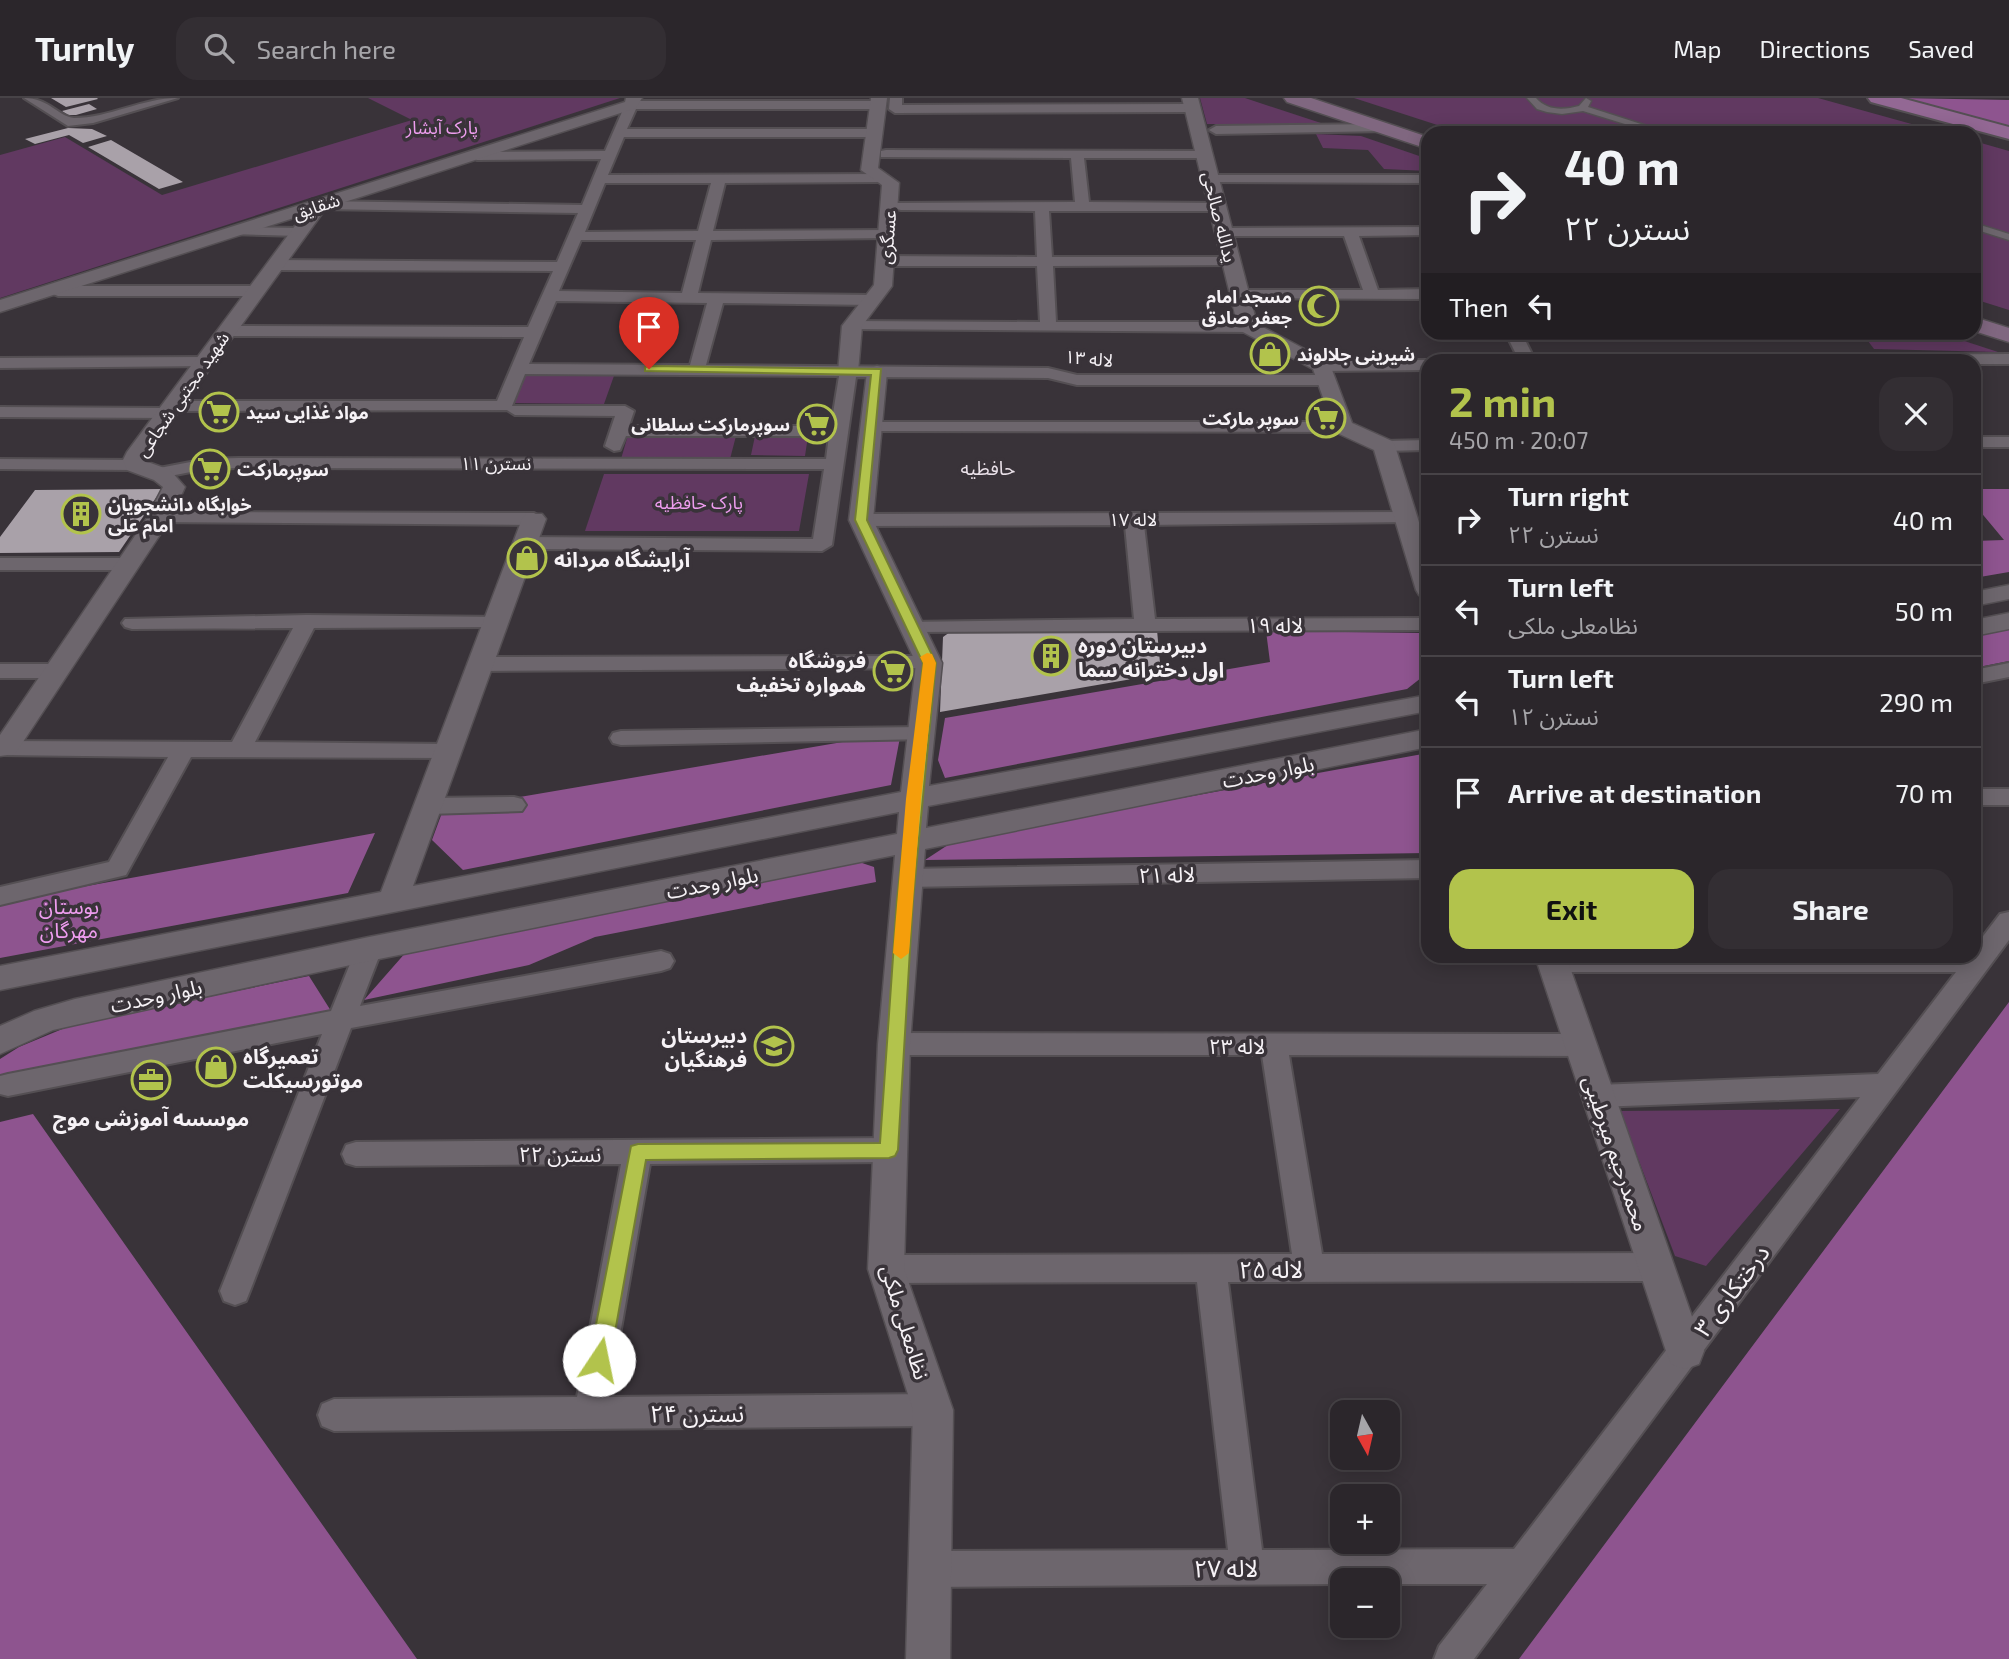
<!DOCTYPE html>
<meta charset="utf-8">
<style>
body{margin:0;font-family:"Exo 2","Noto Sans Arabic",sans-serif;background:#332e33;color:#f1f3f6;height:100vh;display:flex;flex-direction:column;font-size:26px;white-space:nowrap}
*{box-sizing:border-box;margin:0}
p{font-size:23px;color:#a6a5a9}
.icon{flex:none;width:38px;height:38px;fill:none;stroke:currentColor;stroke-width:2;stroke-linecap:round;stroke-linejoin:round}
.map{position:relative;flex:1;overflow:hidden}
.panel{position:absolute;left:1421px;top:256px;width:560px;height:609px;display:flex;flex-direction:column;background:#2b262b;border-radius:21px;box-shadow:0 4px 18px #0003,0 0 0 2px #474347}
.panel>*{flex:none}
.banner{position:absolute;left:1421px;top:28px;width:560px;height:214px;border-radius:21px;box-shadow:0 4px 18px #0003,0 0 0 2px #474347;background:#2b262b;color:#f1f3f6;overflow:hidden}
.needle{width:46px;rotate:172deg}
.tools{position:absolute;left:1330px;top:1302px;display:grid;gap:14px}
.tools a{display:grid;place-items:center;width:70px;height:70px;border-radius:14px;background:#2b262b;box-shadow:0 4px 18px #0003,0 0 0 2px #474347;font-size:35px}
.pin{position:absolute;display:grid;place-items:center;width:60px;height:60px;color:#fff;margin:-72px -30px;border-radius:50% 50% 50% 0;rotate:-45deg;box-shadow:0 0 7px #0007}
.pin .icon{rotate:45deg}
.me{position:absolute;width:77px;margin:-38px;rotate:11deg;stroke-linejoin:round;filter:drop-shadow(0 0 5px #0008)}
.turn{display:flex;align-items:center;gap:24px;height:147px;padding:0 28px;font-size:32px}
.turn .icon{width:91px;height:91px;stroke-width:2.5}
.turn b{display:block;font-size:49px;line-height:60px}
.then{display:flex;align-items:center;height:66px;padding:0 28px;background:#0003;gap:14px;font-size:26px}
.round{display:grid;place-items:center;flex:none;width:74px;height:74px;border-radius:21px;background:#332e33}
.overview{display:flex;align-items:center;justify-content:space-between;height:119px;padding:0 28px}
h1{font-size:42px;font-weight:700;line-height:52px;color:#b2c34c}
.cta{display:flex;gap:14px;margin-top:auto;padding:14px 28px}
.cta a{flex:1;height:80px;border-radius:21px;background:#b2c34c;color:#111;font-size:28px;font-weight:700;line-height:80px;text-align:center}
.cta a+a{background:#332e33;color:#f1f3f6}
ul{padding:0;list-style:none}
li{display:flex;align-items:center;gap:21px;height:91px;padding:0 28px;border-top:2px solid #474347}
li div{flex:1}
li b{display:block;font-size:26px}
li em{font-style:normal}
header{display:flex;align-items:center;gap:42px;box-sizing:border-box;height:98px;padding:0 35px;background:#2b262b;border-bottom:2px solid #474347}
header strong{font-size:33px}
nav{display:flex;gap:38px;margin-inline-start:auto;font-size:24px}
.search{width:490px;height:63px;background:#332e33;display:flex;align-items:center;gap:18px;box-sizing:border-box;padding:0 24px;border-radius:21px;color:#a6a5a9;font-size:26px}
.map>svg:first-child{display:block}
.green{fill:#613961}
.forest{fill:#8e548f}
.building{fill:#a9a1a9}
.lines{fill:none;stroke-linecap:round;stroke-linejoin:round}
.pedestrian-casing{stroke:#544f53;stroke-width:3}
.minor-casing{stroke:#544f53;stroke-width:4}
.tertiary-casing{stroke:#544f53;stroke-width:3}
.secondary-casing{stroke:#544f53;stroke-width:3}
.primary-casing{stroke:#544f53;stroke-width:4}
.pedestrian{fill:#6d666d;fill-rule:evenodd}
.minor{fill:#6d666d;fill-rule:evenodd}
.tertiary{fill:#6d666d;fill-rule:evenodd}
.secondary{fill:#806780;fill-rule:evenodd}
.primary{fill:#936894;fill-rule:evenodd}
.route{fill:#b2c34c;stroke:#747f31;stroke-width:2}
.slow{fill:#f59e0b}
.labels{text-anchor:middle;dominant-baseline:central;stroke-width:7;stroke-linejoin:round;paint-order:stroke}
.far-park-label{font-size:18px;fill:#ee9def;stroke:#393339}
.far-street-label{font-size:18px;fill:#f6f2f6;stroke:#393339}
.far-poi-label{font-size:18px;font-weight:bold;fill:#f6f2f6;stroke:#393339;text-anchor:start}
.far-neighbourhood-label{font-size:19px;fill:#eae1e9;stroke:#393339}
.poi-label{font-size:21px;font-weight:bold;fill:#f6f2f6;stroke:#393339;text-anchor:start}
.street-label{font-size:21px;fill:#f6f2f6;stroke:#393339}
.park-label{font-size:21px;fill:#ee9def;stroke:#393339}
.near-street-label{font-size:24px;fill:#f6f2f6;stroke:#393339}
</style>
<header>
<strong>Turnly</strong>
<div class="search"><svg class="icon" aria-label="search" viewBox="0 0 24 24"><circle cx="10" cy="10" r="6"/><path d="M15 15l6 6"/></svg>Search here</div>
<nav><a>Map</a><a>Directions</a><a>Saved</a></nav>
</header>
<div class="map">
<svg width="2009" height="1561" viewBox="0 0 2009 1561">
<rect width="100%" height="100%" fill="#393339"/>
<path class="green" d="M368 0H620L0 200V57L65 39 162 97 412 22Z
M1200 0H1245L1324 26H1207Z
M1354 0H1818L1944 35H1462Z
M1316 36 1361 38 1428 61V73L1384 71 1368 52 1323 50Z
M1974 43 2009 53V212L1974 201Z
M1862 235H1940L1998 254 1874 251Z
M522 274 615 275 604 306 508 305Z
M628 337 736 338 730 361H621Z
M755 338H808L805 358 751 357Z
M604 376H809L799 433H585Z
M1840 1011 1706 1168 1675 1158 1620 1013Z"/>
<path class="forest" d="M1901 0 2009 2V29Z
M1974 391H2009V474L1974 480V443L2004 442 1974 406Z
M2009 531V563L1974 570V538Z
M1266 533 1422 535 1426 576 1407 591 945 680 938 662 945 620 1270 564Z
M901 634 891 687 463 772 432 742 443 712Z
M1428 655V755L925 762 957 741Z
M375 735 348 795 0 860V804Z
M853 762 874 769 876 784 595 839 529 867 364 902 407 853Z
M309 878 331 913 0 984V961L19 949 72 927Z
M2009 904V1561H1519Z
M33 1016 417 1561H0V1024Z"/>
<path class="building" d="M51 0H97L98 1 66 9Z
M89 6 97 11 76 17H68L62 13Z
M68 30 92 31 107 38 83 45 69 37 35 46 25 41Z
M111 42 183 84 159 91 88 49Z
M162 391 119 454 0 455V439L35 392Z
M1157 532 1161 576 940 614 943 539 950 534Z"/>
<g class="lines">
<defs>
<path id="pedestrian" d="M1527 0H1536C1547 13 1564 12 1579 8L1586 0 1591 3 1588 9 1669 35H1654L1583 13 1562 16 1547 14 1537 11Z
M1974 125 2009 136V142L1974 131Z"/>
<path id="minor" d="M24 0C49 0 59 19 74 20 109 20 142 0 178 0L93 25 68 28Z
M890 0H902V7L1192 6 1198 10 1192 14 895 15 889 11Z
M631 3H878L884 7 878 11H636L627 31H875L882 35 875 39H624L608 77 882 76 889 80 882 84 725 85 713 133 887 132 894 136 887 140 711 142 698 195 872 197 880 202 872 207 723 205 706 267 1048 270 1077 277H1327L1335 282 1327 287H1077L1048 280 856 279 832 447 822 453 525 451 515 445 525 439 813 441 824 371 238 370 206 371 160 380 151 375 154 371 206 361 238 360 826 361 829 338H626L620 352 614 353 605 348 615 318 515 317 507 312 174 313 173 319 167 320 0 319V309L165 310 166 304 172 303H497L524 239 227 238 219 233 227 228 528 229 553 173 275 172 267 167 275 162 557 164 578 115 319 111 312 107 319 103 582 107 601 61 477 62 470 58 477 54 605 53 625 7ZM605 85H711L698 133 585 134ZM581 142H696L682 195 559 193ZM556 203 707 205 690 267 529 266ZM525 276 839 278 831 328H629L634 313 625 308H512Z
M1383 26 1390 30 1388 33 1216 36 1209 32 1216 28Z
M886 52 1209 53 1211 56 1204 60H1084L1089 104 1217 105 1224 109 1217 113H1049L1052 159H1231L1239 164 1236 167 1053 168 1056 224H1248L1256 229 1248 234 846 231 844 228 852 223 1040 224 1037 168H885L877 163 885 158 1037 159 1035 113 901 112 896 111V105L1075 104 1071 60 881 59V53Z
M1211 77H1428V85L1206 84 1204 81Z
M235 129 299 130 306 134 299 138 230 136 228 133 230 130Z
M1428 129V137L1359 138 1378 192 1428 191V201L1234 200 1232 197 1234 194 1240 192H1363L1344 138H1224L1217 134 1224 130Z
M56 185 63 188H255L263 193 255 198H58L53 196 48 190Z
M1505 234H1521L1535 262H1519Z
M2009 256V266H1974V262H1843L1851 257Z
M204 259 212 264 210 268 0 270V260Z
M1428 262V272L1322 273 1314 268 1322 263Z
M871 324H1343L1352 329 1343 334 865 333 862 329 865 325Z
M1974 339H2009V349H1974Z
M1428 342V352L1384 353 1375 348 1384 343Z
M0 361 135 362 144 367 135 372 0 371Z
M159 414 534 415 544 421 534 427 152 424 149 420Z
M1405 414 1415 420 1412 424 1144 427 1155 521 1428 520V532L913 534 906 532 903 528 906 524 1134 521 1125 427 861 428 851 422 861 416Z
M0 460H128L138 466 128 472H0Z
M307 517 503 519 506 523 503 527 496 529 314 530 255 644 448 646 456 648 459 653 456 658 448 660 191 659 126 777 0 807V789L109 764 168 659 0 657V643L232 644 293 530 132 531 125 529 122 525 125 521Z
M929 558 936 560 940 565 936 570 480 573 472 571 469 566 472 561 480 559Z
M2009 565V579L1974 586V572Z
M0 566H56L64 568 67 573 64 578 56 580H0Z
M921 629 929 631 932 636 929 641 621 647 613 645 610 640 613 635 621 633Z
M1974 691H2009V707H1974Z
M514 699 522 701 526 707 522 713 428 716 420 714 416 708 420 702 428 700Z
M1428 762V780L907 789 898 786 895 780 898 774 907 771Z
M2009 814V842L1474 1561H1434L1439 1548 1487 1486H1388V1482H1342V1486L930 1489 918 1483 912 1471 918 1459 930 1453 1228 1452 1197 1184 886 1185 875 1181 871 1171 875 1161 886 1157 1292 1156 1262 957H894L884 954 880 946 884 938 894 935 1581 936 1591 939 1595 947 1591 955 1581 958 1289 957 1322 1156 1656 1155 1667 1159 1671 1169 1667 1179 1656 1183 1228 1184 1262 1452 1514 1451 1860 999 1598 1009 1588 1006 1584 998 1588 990 1598 987 1878 976 1956 874H1552L1543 871 1539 864 1543 858H1974V850L2000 816Z
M369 841 378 844 382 851 360 908 661 853 670 856 674 863 670 870 661 873 351 930 250 1193 246 1203 235 1207 224 1203 220 1193 322 936 8 998 0 996V978L8 976 331 913 356 851 360 844Z
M889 1040 899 1043 903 1052 899 1061 889 1064 650 1066 609 1299 933 1296 945 1301 949 1312 945 1323 933 1328 334 1333 322 1328 318 1317 322 1306 334 1301 577 1299 621 1066 356 1068 346 1065 342 1056 346 1047 356 1044Z"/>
<path id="tertiary" d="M626 0H642L636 10 326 110 149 355 145 363 170 372 185 389 171 420 15 656 0 658V637L147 420 163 389 154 382 127 372 123 362 127 354 303 117 0 214V202L625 4Z
M871 0H887L878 70 899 85 892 188 862 228 858 274 855 278H841L838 274 842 228 874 187 882 87 861 72Z
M1182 0H1198L1257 226 1329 264 1352 325 1392 343 1395 348 1428 453V499L1419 497 1416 492 1374 352 1335 334 1313 271 1241 233 1238 229Z
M877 268 884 270 887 274 873 422 942 565 929 688 1428 597V613L928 708 926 730 1428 631V649L925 751 910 946 904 1171 953 1312 950 1561H906L913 1312 868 1171 878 946 895 757 369 863 75 927 53 932 0 956V928L34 913 75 901 369 839 897 736 899 714 0 892V868L381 794 522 421 526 416H542L546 421 413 788 901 694 916 565 849 422 867 274 870 270Z
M2009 487V501L1974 508V494Z
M2009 515V531L1974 538V522Z
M1535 858H1566L1704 1253 1699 1266 1685 1271 1671 1266 1666 1253Z"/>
<path id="secondary" d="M1284 0H1311L1428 39V51L1287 4Z
M1974 219 2009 230V244L1974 233Z"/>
<path id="primary" d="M1868 0H1901L2009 29V41L1871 4Z"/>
</defs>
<use href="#pedestrian" class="pedestrian-casing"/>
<use href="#minor" class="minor-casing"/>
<use href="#tertiary" class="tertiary-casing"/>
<use href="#secondary" class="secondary-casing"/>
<use href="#primary" class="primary-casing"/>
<use href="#pedestrian" class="pedestrian"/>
<use href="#minor" class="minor"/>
<use href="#tertiary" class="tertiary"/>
<use href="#secondary" class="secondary"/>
<use href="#primary" class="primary"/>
</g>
<path class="route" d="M649 268 881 271 867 422 936 565 913 802 898 1052 895 1058 889 1060 646 1062 610 1262 607 1269 599 1272 592 1269 589 1262 631 1048 638 1046 880 1045 897 802 923 565 855 422 871 277 645 273V269Z"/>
<path class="slow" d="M927 555 932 556 936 565 921 701 909 855 901 861 893 855 906 701 923 565 920 559Z"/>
<defs>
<symbol id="mosque-ring" viewBox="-11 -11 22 22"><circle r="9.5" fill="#393339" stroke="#b2c34c" stroke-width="1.5"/><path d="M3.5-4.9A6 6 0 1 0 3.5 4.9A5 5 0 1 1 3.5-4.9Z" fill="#b2c34c"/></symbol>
<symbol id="shop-ring" viewBox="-11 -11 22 22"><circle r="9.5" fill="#393339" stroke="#b2c34c" stroke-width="1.5"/><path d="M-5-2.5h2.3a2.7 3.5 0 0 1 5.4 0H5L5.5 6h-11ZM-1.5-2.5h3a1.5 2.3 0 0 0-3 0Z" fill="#b2c34c"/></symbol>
<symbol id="supermarket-ring" viewBox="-11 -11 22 22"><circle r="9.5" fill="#393339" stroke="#b2c34c" stroke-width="1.5"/><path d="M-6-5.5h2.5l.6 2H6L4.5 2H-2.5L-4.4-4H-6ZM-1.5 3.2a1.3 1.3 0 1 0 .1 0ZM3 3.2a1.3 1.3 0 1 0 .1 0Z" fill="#b2c34c"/></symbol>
<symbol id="building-ring" viewBox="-11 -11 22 22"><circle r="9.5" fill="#393339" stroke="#b2c34c" stroke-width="1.5"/><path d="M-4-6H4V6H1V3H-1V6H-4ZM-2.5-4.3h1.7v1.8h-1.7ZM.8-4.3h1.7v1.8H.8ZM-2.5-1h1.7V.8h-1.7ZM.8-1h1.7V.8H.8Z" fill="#b2c34c"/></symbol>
<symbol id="school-ring" viewBox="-11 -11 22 22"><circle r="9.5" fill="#393339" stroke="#b2c34c" stroke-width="1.5"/><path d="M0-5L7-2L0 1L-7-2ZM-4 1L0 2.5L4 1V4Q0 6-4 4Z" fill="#b2c34c"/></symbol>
<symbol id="office-ring" viewBox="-11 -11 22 22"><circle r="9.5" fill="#393339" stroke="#b2c34c" stroke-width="1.5"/><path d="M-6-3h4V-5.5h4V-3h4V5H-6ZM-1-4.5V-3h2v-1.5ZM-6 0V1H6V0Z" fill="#b2c34c"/></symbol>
</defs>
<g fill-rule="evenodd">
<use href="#mosque-ring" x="1297" y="186" width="44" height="44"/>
<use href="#shop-ring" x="1248" y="234" width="44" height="44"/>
<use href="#supermarket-ring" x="197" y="292" width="44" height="44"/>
<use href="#supermarket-ring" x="1304" y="298" width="44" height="44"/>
<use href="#supermarket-ring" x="795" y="304" width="44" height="44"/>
<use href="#supermarket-ring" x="188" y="349" width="44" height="44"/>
<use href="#building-ring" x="59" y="394" width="44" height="44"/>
<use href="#shop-ring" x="505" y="438" width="44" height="44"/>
<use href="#building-ring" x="1029" y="536" width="44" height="44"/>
<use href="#supermarket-ring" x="871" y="551" width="44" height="44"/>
<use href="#school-ring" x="752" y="926" width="44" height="44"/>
<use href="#shop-ring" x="194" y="947" width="44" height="44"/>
<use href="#office-ring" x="129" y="960" width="44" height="44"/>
</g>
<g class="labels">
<g class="far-park-label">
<text x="442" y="29">پارک آبشار</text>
<text x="699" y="404">پارک حافظیه</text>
</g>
<g class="far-street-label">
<text transform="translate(316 108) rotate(-18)">شقایق</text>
<text transform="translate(1220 119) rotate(76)">یدالله صالحی</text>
<text transform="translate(887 139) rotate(-85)">عسگری</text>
<text transform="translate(1089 260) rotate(5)">لاله ۱۳</text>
<text transform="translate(182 296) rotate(-55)">شهید مجتبی شجاعی</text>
<text x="496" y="365">نسترن ۱۱</text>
<text x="1133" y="421">لاله ۱۷</text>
</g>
<g class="far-poi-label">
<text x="1292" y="198" text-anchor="end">مسجد امام<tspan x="1292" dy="21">جعفر صادق</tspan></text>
<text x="1297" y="256">شیرینی جلالوند</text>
<text x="246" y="314">مواد غذایی سید</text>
<text x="1299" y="320" text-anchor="end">سوپر مارکت</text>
<text x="790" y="326" text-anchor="end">سوپرمارکت سلطانی</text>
<text x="237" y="371">سوپرمارکت</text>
<text x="108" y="406">خوابگاه دانشجویان<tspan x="108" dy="21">امام علی</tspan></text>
</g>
<g class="far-neighbourhood-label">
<text x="988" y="369">حافظیه</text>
</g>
<g class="poi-label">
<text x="554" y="460">آرایشگاه مردانه</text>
<text x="1078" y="546">دبیرستان دوره<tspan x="1078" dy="24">اول دخترانه سما</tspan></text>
<text x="866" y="561" text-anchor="end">فروشگاه<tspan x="866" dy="24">همواره تخفیف</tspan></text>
<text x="747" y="936" text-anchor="end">دبیرستان<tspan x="747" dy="24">فرهنگیان</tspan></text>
<text x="243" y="957">تعمیرگاه<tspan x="243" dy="24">موتورسیکلت</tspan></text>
<text x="151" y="1019" text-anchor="middle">موسسه آموزشی موج</text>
</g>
<g class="street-label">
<text x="1275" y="526">لاله ۱۹</text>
<text transform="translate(1268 673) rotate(-11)">بلوار وحدت</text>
<text transform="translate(1167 776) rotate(-1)">لاله ۲۱</text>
<text transform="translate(712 784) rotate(-11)">بلوار وحدت</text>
<text transform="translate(156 897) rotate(-12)">بلوار وحدت</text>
<text x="1237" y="947">لاله ۲۳</text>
<text x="560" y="1055">نسترن ۲۲</text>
<text transform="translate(1617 1055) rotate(71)">محمدرحیم میرطیبی</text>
<text transform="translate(906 1224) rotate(73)">نظامعلی ملکی</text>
</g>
<g class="park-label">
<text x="69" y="807">بوستان<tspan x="69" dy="24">مهرگان</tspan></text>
</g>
<g class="near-street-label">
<text x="1271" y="1170">لاله ۲۵</text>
<text transform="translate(1731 1192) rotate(-53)">درختکاری ۳</text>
<text x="697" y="1314">نسترن ۲۴</text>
<text x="1226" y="1469">لاله ۲۷</text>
</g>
</g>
</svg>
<div class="tools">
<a><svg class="needle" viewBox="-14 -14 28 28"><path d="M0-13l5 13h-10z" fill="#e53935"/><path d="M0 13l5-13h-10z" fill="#a6a5a9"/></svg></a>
<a>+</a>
<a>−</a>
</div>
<div class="pin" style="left:649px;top:271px;background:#d93025"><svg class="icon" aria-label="arrive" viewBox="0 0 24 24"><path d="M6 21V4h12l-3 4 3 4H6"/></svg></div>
<svg class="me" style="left:599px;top:1262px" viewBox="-20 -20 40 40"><circle r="19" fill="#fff"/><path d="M0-13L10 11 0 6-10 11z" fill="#b2c34c"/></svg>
<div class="banner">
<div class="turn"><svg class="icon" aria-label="right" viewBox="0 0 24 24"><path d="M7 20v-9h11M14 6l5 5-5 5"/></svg><div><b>40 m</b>نسترن ۲۲</div></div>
<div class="then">Then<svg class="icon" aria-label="left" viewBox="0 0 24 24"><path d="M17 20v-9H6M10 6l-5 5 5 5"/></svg></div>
</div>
<section class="panel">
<div class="overview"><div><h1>2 min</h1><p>450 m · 20:07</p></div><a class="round"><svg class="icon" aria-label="close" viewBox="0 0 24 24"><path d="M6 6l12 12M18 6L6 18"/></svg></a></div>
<ul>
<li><svg class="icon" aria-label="right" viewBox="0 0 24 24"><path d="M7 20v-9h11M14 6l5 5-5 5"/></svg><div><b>Turn right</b><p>نسترن ۲۲</p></div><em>40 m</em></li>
<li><svg class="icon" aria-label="left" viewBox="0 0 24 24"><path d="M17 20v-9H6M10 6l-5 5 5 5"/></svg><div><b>Turn left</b><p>نظامعلی ملکی</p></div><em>50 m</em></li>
<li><svg class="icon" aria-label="left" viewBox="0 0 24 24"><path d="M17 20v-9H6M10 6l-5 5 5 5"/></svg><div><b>Turn left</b><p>نسترن ۱۲</p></div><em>290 m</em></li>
<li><svg class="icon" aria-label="arrive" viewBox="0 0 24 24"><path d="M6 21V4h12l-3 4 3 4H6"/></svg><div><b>Arrive at destination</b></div><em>70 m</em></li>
</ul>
<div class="cta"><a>Exit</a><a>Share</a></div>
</section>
</div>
